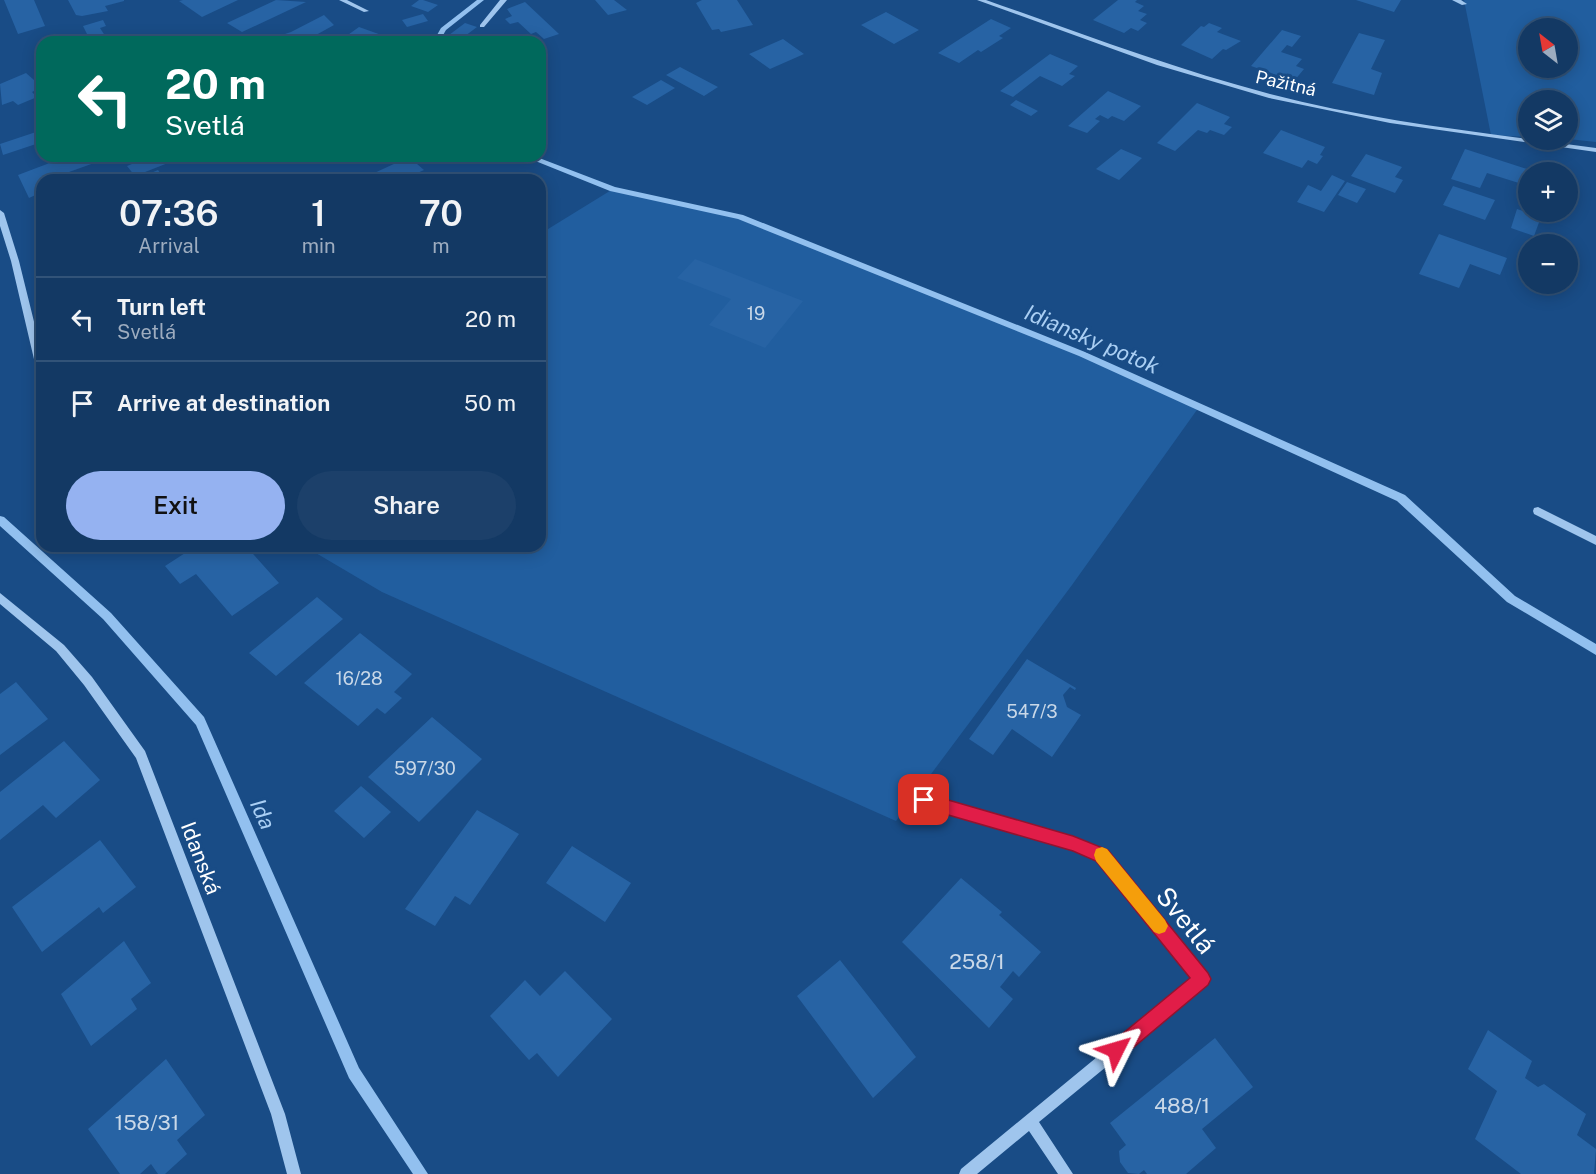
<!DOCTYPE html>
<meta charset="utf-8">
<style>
body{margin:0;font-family:"Public Sans",sans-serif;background:#1c406a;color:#f1f3f6;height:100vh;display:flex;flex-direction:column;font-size:22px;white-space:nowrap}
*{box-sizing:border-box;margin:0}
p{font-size:20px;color:#9dacbf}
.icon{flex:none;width:33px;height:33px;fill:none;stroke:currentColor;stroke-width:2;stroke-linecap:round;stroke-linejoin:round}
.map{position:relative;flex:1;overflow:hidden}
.panel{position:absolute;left:36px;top:174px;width:510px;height:378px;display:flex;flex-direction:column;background:#133964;border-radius:18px;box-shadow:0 3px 15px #0003,0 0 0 2px #325378}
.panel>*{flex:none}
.top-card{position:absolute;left:36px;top:36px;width:510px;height:126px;border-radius:18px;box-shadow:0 3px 15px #0003,0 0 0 2px #325378;background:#00695c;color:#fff;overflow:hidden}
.needle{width:39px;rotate:329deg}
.controls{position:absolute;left:1518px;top:18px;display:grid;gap:12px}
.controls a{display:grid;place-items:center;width:60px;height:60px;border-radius:50%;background:#133964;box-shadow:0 3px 15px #0003,0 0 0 2px #325378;font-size:30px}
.pin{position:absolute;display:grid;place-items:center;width:51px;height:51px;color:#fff;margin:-26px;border-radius:12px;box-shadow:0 3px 9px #0006}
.me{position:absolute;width:66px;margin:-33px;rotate:50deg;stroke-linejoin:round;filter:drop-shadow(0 0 4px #0008)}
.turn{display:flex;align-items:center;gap:21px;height:126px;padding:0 30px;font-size:27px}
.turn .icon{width:78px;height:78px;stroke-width:2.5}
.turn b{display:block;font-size:42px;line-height:51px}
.eta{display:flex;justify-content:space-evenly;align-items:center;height:102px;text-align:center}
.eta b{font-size:36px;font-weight:600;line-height:42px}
.button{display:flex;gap:12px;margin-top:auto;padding:12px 30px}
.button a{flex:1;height:69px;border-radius:36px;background:#95b2f1;color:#111;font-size:24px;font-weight:600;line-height:69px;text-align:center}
.button a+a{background:#1c406a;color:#f1f3f6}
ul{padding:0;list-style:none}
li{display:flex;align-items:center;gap:18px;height:84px;padding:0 30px;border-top:2px solid #325378}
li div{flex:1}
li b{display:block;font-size:22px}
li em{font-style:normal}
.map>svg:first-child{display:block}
.green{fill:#215e9f;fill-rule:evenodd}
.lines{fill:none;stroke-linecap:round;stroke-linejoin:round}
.stream{fill:#92c0ef;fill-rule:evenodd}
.building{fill:#2763a4}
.minor{fill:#9fc5ed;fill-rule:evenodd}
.route{fill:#e11d48;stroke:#92132f;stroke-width:1.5}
.slow{fill:#f59e0b}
.labels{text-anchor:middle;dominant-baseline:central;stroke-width:6;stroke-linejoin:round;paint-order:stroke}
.far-street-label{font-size:18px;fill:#fff;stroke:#194c86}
.number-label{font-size:18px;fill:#c9d8e8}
.street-label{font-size:21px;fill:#fff;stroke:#194c86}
.near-number-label{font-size:21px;fill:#c9d8e8}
.water-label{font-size:22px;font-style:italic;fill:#aacff4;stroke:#194c86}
.near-street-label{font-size:26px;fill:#fff;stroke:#194c86}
</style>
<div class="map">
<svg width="1596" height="1174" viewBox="0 0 1596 1174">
<rect width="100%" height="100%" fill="#194c86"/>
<path class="green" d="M1464 0H1596V142L1568 139V100H1528V137L1491 135ZM1528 28H1568V68H1528Z
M613 189 740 217 1082 354 1199 407 1072 585 896 821 382 592 304 546H540V234Z"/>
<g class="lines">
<path class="stream" d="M477 0H484L446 30 439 42H433L441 28Z
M523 156H534L615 187 743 215 1085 352 1405 495 1515 596 1596 644V655L1507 602 1397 501 1079 356 738 219 610 191Z
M0 516 4 517 111 613 204 717 359 1068 428 1174H413L349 1078 196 725 103 619 0 526Z"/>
</g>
<path class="building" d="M4 0H34L45 26 18 34Z
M68 0H124V1L105 6 108 11 82 16 76 15Z
M183 0H238L202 17 179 1Z
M276 0 306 2 242 32 227 23Z
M419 0H423L438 5 428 12 411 6Z
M595 0H614L627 10 608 15Z
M702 0H737L753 25 721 32 719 29 712 30 696 3Z
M1118 0H1137L1135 2 1144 6 1138 11 1147 14 1140 20 1147 23 1138 31 1131 28 1124 33 1093 20Z
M1356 0H1401L1394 12Z
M525 2 559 34 544 39 536 32 531 34 518 22 510 24 505 19 512 16 507 9Z
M886 12 919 30 894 44 861 25Z
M423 14 428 21 407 27 402 20Z
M324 15 334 25 307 40 261 42 291 32Z
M991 19 1011 28 999 36 1003 38 981 52 978 50 959 63 938 53Z
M103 20 106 26 100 28 109 42H91L83 26Z
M465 23 477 27 461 39 449 35Z
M1209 23 1222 28 1217 32 1241 41 1226 50 1223 49 1212 59 1181 45 1201 26 1204 27Z
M359 27 387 37 381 42H338Z
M1282 30 1301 36 1292 47 1287 45 1281 52 1302 59 1296 66 1304 69 1294 81 1251 66Z
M1359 33 1385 40 1371 69 1382 73 1374 95 1332 83Z
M783 39 804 54 770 69 749 54Z
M1050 54 1078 66 1069 74 1075 76 1062 86 1040 76 1013 97 1000 91Z
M680 67 718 87 704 96 666 75Z
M26 73 42 87 32 92 37 97 18 105 13 101 2 105 0 84Z
M661 80 675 88 647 105 632 97Z
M1108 91 1141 106 1124 121 1112 116 1108 119 1100 115 1095 119 1100 121 1087 133 1068 126Z
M1016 100 1038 111 1031 116 1010 105Z
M1197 103 1230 117 1224 124 1232 127 1224 135 1210 130 1207 133 1198 130 1175 151 1157 143Z
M42 130V142L3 155 0 144Z
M1281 130 1325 147 1320 155 1323 156 1317 164 1308 160 1302 168 1263 153Z
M1121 149 1142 158 1119 180 1096 169Z
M1465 149 1527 169 1522 184 1487 173 1480 188 1451 179Z
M1366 154 1402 167 1395 177 1403 180 1395 193 1351 176Z
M68 156 108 158 69 172 71 174 64 177 66 180H42V192L29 198 18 175Z
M152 156H169L173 161 135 176 127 166Z
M409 157 424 170 402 180H359Z
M158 170 164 179 134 180Z
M1332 175 1345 181 1324 212 1297 202 1308 185 1321 191Z
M1347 182 1366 189 1357 203 1338 195Z
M1453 186 1495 200 1485 220 1443 205Z
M1517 209 1541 217 1534 236 1511 228Z
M1439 234 1507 258 1500 275 1470 264 1459 288 1419 274Z
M695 259 803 301 765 348 709 325 731 299 677 278Z
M196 546H246L279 583 232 616 196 574 180 584 165 566Z
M317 597 343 619 276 676 249 653Z
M360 633 412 674 394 692 402 698 385 714 377 708 358 726 304 683Z
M1027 659 1076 688 1075 690 1070 687 1063 695 1067 707 1081 715 1052 757 1012 729 993 755 969 739Z
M16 682 48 719 0 755V694Z
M432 717 482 759 419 822 368 777Z
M64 741 100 780 56 818 43 805 0 840V792Z
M361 786 391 812 364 838 334 811Z
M477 810 519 834 470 905 455 896 435 926 405 909Z
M100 840 136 887 103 913 99 907 42 952 12 907Z
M572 846 631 883 605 922 546 883Z
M961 878 1002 912 999 915 1041 952 1019 977 1013 971 1000 987 1013 999 989 1028 902 942Z
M124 941 151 983 131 999 137 1009 91 1046 61 994Z
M840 960 916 1057 873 1098 797 996Z
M565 971 612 1019 558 1077 537 1053 529 1060 490 1016 525 980 540 996Z
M1488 1030 1532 1061 1525 1078 1538 1087 1544 1084 1586 1114 1577 1135 1596 1149 1594 1174H1521L1475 1139 1497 1091 1468 1069Z
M1215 1038 1253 1087 1202 1129 1216 1148 1186 1174H1147L1144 1170 1139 1174 1128 1173 1120 1162 1119 1151 1126 1145 1110 1123Z
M166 1059 205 1115 177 1140 187 1154 165 1174H158L151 1164 140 1174H120L88 1129Z"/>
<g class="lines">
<path class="minor" d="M339 0H347L369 11 364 12Z
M500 0H507L484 27H480V25Z
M977 0H986C1080 33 1174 69 1270 94 1377 122 1488 133 1596 148V152L1390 123 1269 98 1157 65Z
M1452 0H1461L1467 4 1462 5Z
M0 210 4 213 19 261 42 354V375L37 372 11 261 0 226Z
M1538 507 1596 536V545L1534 514 1533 511 1534 508Z
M0 593 64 645 92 677 145 751 285 1114 301 1174H287L271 1114 136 758 84 685 56 651 0 604Z
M924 794 1073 838 1106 851 1207 974 1209 979 1207 984 1039 1122 1073 1174H1058L1029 1131 977 1174H959L961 1169 1193 978 1098 859 1073 850 924 806 920 804 918 800 920 796Z"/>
</g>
<path class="route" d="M924 793 1073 836 1108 850 1208 973 1211 979 1208 985 1122 1057 1116 1059 1110 1057 1107 1050 1110 1044 1190 978 1096 861 1073 851 924 808 918 806 916 800 918 795Z"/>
<path class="slow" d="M1102 847 1107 849 1165 920 1168 926 1165 932 1159 934 1154 932 1096 861 1094 855 1096 849Z"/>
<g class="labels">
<g class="far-street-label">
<text transform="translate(1286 83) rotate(13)">Pažitná</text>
</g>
<g class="number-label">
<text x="756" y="313">19</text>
<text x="359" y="678">16/28</text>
<text x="1032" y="711">547/3</text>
<text x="425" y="768">597/30</text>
</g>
<g class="street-label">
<text transform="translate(201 858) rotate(69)">Idanská</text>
</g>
<g class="near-number-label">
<text x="977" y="961">258/1</text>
<text x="1182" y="1105">488/1</text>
<text x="147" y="1122">158/31</text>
</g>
<g class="water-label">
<text transform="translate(1092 339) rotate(23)">Idiansky potok</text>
<text transform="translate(263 814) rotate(66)">Ida</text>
</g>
<g class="near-street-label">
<text transform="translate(1186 920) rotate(51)">Svetlá</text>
</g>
</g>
</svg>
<div class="controls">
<a><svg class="needle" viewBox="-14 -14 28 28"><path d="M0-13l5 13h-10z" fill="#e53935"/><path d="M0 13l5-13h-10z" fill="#9dacbf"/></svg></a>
<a><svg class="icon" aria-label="layers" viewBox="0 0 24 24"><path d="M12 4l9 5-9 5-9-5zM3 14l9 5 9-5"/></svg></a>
<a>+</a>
<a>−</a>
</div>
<div class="pin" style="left:924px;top:800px;background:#d93025"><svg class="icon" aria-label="arrive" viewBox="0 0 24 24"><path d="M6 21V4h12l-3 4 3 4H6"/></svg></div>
<svg class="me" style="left:1116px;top:1050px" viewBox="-20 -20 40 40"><path d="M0-17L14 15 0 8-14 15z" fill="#e11d48" stroke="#fff" stroke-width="4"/></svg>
<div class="top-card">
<div class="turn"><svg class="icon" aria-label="left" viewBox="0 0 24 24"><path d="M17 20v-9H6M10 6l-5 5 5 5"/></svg><div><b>20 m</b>Svetlá</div></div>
</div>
<section class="panel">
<div class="eta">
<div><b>07:36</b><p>Arrival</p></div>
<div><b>1</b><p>min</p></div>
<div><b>70</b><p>m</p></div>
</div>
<ul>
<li><svg class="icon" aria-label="left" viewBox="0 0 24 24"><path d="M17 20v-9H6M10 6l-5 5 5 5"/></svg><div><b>Turn left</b><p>Svetlá</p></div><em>20 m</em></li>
<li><svg class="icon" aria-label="arrive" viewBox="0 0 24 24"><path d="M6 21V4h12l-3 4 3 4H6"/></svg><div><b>Arrive at destination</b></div><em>50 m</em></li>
</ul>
<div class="button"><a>Exit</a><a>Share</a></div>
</section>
</div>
